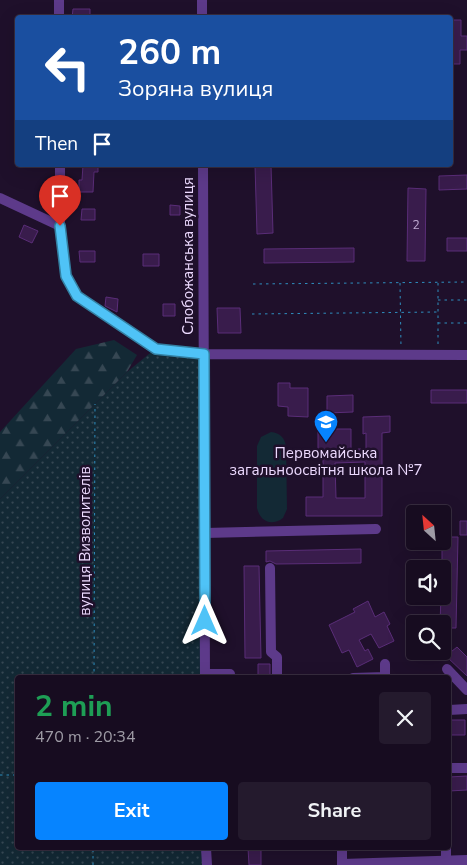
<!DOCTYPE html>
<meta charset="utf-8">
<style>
body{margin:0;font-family:"Nunito Sans",sans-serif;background:#241a2d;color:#f1f3f6;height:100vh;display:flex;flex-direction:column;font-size:19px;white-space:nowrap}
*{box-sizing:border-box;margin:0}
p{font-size:16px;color:#9e9ba5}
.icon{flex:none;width:28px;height:28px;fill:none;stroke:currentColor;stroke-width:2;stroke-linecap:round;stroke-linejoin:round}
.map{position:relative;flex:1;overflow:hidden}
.panel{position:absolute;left:15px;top:675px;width:436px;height:175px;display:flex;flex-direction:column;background:#170c20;border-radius:5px;box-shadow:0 5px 20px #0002,0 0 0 1px #362c3e}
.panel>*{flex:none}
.banner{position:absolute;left:15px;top:15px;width:438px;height:152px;border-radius:5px;box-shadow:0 5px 20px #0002,0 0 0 1px #362c3e;background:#1a4fa0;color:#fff;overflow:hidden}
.needle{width:32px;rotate:333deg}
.fabs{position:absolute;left:406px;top:505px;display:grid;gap:10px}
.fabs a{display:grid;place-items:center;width:45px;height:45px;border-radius:5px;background:#170c20;box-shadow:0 5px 20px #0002,0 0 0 1px #362c3e;font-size:25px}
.pin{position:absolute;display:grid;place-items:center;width:42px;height:42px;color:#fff;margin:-51px -21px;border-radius:50% 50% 50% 0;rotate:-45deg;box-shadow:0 0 5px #0007}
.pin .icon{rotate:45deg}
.me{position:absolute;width:55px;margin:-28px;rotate:0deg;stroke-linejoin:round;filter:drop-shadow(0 0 4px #0008)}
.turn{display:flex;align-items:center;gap:18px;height:105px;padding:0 20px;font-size:22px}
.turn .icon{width:65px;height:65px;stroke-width:2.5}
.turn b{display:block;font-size:35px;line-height:42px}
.then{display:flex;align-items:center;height:48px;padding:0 20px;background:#0003;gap:10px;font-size:19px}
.round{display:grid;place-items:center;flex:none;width:52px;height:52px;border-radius:5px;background:#241a2d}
.summary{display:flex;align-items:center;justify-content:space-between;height:85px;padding:0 20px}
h1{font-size:30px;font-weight:700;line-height:38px;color:#1e9e55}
.primary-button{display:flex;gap:10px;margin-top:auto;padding:10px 20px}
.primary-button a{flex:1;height:58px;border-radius:5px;background:#0684ff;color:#fff;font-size:20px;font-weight:700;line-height:58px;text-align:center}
.primary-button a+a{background:#241a2d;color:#f1f3f6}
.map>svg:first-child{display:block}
.grass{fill:url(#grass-dots)}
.forest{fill:url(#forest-firs)}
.pitch{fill:#132935}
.building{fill:#391c4c;stroke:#5a2d78;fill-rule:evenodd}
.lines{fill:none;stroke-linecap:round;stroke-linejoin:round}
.path{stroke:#2e8ebf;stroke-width:1;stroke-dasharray:2.5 4;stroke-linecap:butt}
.minor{stroke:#5d3a8a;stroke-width:10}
.route-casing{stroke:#337fa1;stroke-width:12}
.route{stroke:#4fc3f7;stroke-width:9}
.labels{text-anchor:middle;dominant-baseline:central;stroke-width:5;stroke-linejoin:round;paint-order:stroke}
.number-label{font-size:12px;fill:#c0aad2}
.street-label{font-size:15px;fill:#eddaff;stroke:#1f102b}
.poi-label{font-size:15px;fill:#eddaff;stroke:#1f102b}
</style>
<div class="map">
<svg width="467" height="865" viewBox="0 0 467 865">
<defs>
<pattern id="grass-dots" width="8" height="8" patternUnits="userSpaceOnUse" patternTransform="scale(1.25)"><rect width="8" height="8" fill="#132935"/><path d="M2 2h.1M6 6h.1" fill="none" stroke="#364753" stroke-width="1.8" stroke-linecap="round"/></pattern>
<pattern id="forest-firs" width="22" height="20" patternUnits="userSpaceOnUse" patternTransform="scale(1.25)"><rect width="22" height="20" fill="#132935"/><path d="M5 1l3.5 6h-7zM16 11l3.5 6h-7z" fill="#364753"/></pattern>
</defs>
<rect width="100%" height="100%" fill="#1f102b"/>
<path class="grass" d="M155 349 204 354 205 677 18 678V848H206L207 865H0V499L127 372Z"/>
<path class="forest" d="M114 340 137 355 127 372 0 499V432L76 349Z"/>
<path class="pitch" d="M271 432C280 433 285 438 286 447L287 509 283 518C271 527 260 521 257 508V446L261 437Z"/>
<path class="building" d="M73 9H90V18H72Z
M450 20H461V36H467V50H460V64H450Z
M83 165H98V172H94L93 192H79V180H82Z
M255 165H271L273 233 257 234Z
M467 175V189L439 190V176Z
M408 188 426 189 425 261H407Z
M170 205 180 206V215H170Z
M82 209H95V220H81Z
M24 225 38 231 32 243 19 237Z
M447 238H467V251H447Z
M354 248V262L264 263V249Z
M79 251H95V262H80Z
M143 254H159V266H143Z
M106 297 118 299 117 312 105 306Z
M163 304H175V316H163Z
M217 308H240L241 333H218Z
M278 383H290V388H308V417L288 416V407L278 406Z
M431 390H467V403H431Z
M353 395V412L327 413V396Z
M390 416V432L382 433V516H306V497H323V454H318V429H351V449H366V433L363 434V417ZM365 462V498H336L335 463Z
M460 521H467V535H460Z
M442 537H458L456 628H442V624H440L441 596H442Z
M361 549V563L276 564 270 561 266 562V551Z
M244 566H259L261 658H245Z
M368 601 375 617 384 612 390 624 387 626 394 641 379 648 371 634 359 640 365 651 368 649 373 659 357 667 349 650 342 653 329 625 355 612 353 609Z
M457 647 467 657V676L446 656Z
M258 664H270V678H258Z
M449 720H465V735H449Z
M467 776V790L449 791V777Z
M248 848H261V865H249Z"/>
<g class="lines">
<path class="path" d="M400 283 401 347
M438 283V347
M253 284 467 282
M438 300H467
M252 314 438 312
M438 323H467
M94 678 95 404
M0 775H18
M93 865V848"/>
<path class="minor" d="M59 0V18
M202 0V18
M60 165V226L66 276 77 296 155 349 204 354 467 355
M203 165 205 678
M0 198 60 226
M205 533 376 529
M270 568 271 652 277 657V678
M447 669 467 690
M205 674H230V678
M353 678 385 677V664
M449 710 467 709
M449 768H467
M206 848 207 865
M342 848V865
M446 848V861
M342 864 467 860"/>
</g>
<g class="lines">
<defs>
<path id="route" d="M60 226 66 276 77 296 156 349 204 354 205 621"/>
</defs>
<use href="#route" class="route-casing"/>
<use href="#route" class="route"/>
</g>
<defs>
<symbol id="school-pin" viewBox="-11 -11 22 30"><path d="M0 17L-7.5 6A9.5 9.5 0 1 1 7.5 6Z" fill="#0684ff" stroke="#1f102b"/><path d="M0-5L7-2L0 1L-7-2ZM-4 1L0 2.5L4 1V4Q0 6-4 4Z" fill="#fff"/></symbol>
</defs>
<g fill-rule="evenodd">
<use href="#school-pin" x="312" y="408" width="28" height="38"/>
</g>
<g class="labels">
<g class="number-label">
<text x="416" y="225">2</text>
</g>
<g class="street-label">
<text transform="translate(188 256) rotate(-90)">Слобожанська вулиця</text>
<text transform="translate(85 541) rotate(-90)">вулиця Визволителів</text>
</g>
<g class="poi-label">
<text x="326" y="453">Первомайська<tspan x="326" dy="17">загальноосвітня школа №7</tspan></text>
</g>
</g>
</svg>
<div class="fabs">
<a><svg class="needle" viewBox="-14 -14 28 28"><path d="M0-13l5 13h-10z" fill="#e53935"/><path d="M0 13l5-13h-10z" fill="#9e9ba5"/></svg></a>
<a><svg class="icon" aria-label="sound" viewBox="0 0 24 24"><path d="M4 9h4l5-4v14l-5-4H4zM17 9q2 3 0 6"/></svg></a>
<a><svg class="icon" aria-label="search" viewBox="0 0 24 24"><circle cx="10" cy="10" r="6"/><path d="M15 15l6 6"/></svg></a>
</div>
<div class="pin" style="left:60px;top:226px;background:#d93025"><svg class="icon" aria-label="arrive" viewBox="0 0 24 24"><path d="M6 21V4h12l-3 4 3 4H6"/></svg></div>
<svg class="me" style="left:205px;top:621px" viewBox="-20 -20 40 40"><path d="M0-17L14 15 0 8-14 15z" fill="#4fc3f7" stroke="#fff" stroke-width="4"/></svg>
<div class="banner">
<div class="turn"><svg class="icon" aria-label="left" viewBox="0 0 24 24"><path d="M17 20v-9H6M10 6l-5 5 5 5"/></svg><div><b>260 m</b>Зоряна вулиця</div></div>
<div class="then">Then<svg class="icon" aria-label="arrive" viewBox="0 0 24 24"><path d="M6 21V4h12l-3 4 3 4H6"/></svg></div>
</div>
<section class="panel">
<div class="summary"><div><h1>2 min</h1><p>470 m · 20:34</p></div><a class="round"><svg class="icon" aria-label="close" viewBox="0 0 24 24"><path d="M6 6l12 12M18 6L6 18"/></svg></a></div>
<div class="primary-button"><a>Exit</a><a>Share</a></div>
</section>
</div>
